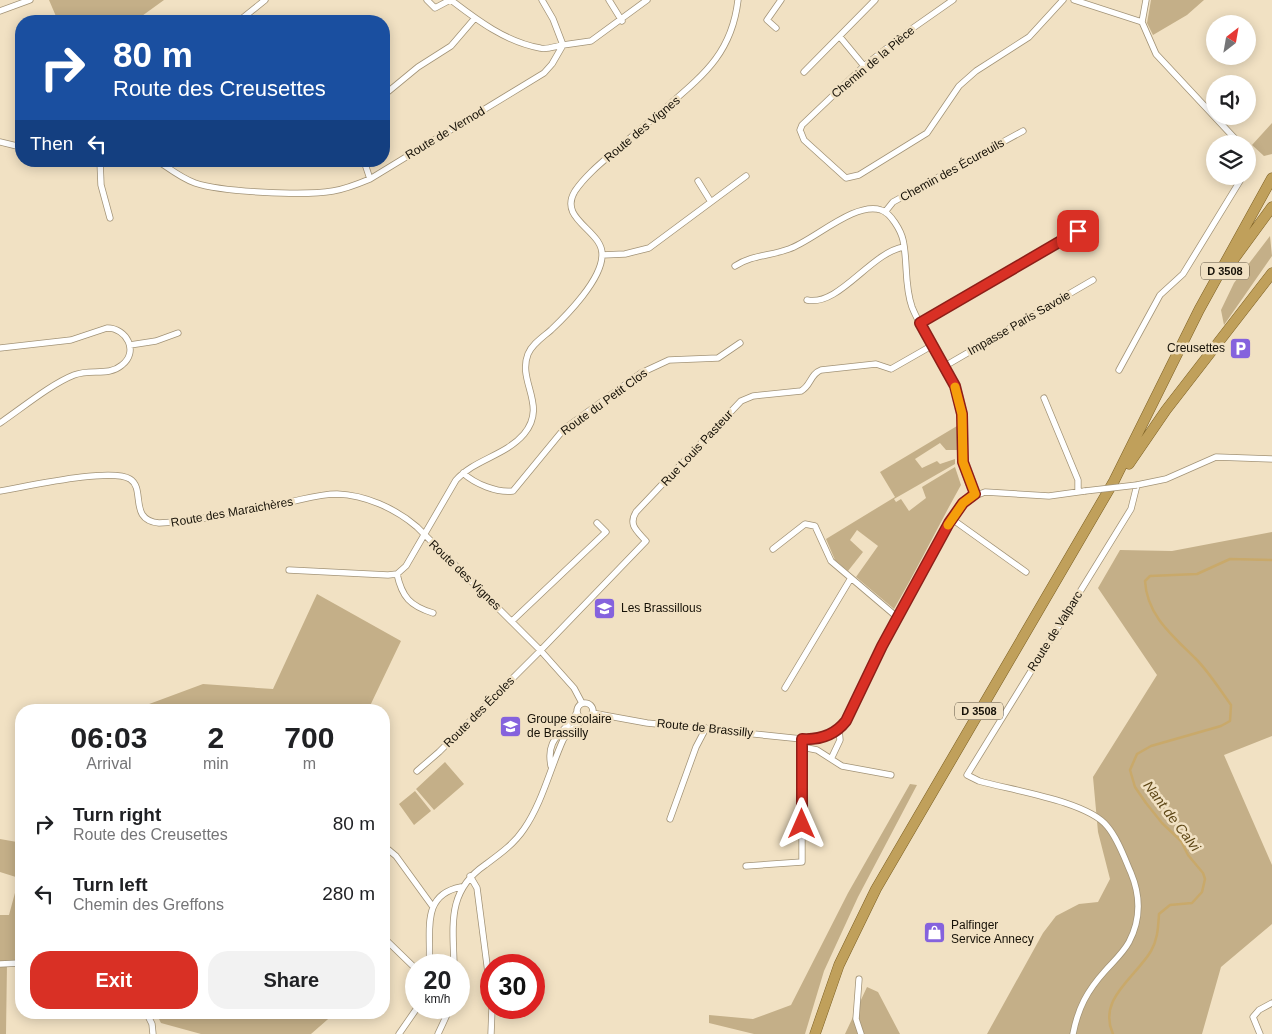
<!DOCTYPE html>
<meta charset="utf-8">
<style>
body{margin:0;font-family:Arial,sans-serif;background:#f2f2f2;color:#202124;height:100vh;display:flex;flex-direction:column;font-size:19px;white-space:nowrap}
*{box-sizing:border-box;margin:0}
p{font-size:16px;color:#757577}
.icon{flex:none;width:28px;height:28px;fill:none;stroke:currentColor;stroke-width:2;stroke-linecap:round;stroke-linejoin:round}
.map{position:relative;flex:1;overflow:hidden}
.panel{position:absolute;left:15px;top:704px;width:375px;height:315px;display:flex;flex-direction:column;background:#fff;border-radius:20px;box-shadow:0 2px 12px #0003}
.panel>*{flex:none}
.top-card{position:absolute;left:15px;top:15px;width:375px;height:152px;border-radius:20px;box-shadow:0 2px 12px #0003;background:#1a4fa0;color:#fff;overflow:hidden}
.needle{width:32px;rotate:31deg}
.controls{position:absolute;left:1206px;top:15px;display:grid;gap:10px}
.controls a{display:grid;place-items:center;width:50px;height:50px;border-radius:50%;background:#fff;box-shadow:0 2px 12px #0003;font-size:25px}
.speed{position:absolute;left:405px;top:954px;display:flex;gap:10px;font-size:25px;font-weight:700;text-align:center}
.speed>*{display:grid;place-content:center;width:65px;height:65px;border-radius:50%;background:#fff;box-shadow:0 2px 12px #0003;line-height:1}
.speed small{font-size:12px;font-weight:400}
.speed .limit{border:8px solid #d22;background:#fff;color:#111}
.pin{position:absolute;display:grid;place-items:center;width:42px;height:42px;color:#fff;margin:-21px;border-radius:10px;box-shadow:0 2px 8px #0006}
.me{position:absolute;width:55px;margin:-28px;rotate:0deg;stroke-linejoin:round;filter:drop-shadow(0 0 4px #0008)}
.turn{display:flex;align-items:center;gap:18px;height:105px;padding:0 15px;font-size:22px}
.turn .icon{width:65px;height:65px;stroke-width:2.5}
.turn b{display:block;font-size:35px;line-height:42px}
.then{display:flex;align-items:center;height:48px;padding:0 15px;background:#0003;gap:10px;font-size:19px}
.eta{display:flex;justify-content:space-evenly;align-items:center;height:85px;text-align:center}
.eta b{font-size:30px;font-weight:600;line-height:35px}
.button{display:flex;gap:10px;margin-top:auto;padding:10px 15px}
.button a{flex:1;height:58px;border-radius:20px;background:#d93025;color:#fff;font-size:20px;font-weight:600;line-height:58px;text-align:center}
.button a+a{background:#f2f2f2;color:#202124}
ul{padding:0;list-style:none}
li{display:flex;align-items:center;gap:15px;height:70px;padding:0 15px}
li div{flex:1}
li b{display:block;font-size:19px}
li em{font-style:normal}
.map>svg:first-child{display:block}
.green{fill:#c4af88}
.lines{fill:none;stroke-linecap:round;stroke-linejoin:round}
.stream{stroke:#c9a96a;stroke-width:2.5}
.minor-casing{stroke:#a29377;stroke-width:7}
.trunk-casing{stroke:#7b5f23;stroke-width:11}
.minor{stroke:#fff;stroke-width:5.5}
.trunk{stroke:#c0a05b;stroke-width:10}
.minor-bridge-casing{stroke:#a29377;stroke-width:7;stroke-linecap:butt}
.minor-bridge{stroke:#fff;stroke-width:5.5}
.route-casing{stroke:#8d1f18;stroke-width:12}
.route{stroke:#d93025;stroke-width:9}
.slow{stroke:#f59e0b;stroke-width:9}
.labels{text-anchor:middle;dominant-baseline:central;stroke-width:5;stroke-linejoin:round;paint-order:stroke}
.shield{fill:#f1e1c3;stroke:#584f3f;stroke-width:1}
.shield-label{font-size:11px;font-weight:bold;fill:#161107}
.street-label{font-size:12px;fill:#161107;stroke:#f1e1c3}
.poi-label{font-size:12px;fill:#161107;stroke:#f1e1c3;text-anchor:start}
.water-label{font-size:14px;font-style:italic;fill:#5e4716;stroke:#f1e1c3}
</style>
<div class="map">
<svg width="1272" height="1034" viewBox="0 0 1272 1034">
<rect width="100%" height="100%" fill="#f1e1c3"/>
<path class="green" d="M49 0H164L135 21H58Z
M1151 0H1204L1187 15 1153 35 1147 23Z
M1272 123V154L1264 156 1252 145Z
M1270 236 1272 256 1224 325 1221 310 1234 283Z
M957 426V450H946L940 443 915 459 922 468 937 461 940 464 955 459V464L894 499 896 502 901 499 909 511 926 498 922 487 955 467 961 485C938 526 918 568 894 609L856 577 878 546 857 530 850 540 863 552 848 571 835 560 826 539 895 497 880 472Z
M1272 532V736L1224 755 1272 865V924L1221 967 1202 1034H987L1043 933 1056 916 1079 904 1098 902 1110 879 1098 832 1093 777 1157 675 1098 588 1120 550 1172 551Z
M317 594 401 641 368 710H133L203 684 273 689Z
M445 762 464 784 434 810 416 789Z
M910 784 917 785 858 897 824 971 805 1034H754L709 1023V1015L753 1019 791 1005 848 893Z
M415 791 431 811 414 825 399 804Z
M21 817V961L7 963 6 1034H0V915H9L19 878 0 872V839L17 842Z
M867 987 878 992 900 1034H845Z
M156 1013H335L311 1034H201L161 1023Z"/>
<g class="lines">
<path class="stream" d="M1113 1034C1097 999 1135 978 1151 951 1158 939 1158 927 1159 914L1170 905 1192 903 1202 892 1205 879 1203 873 1188 855 1181 841 1162 823 1146 803 1135 787 1130 770 1137 754 1151 746 1221 726 1230 721 1231 705C1220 690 1209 672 1196 659 1173 636 1147 616 1145 581L1150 576 1197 574 1230 559 1272 560"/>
<defs>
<path id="minor" d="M427 0 435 8 450 0
M451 0C477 20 506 42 540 48 546 50 556 46 563 45L553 19 542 0
M609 0 622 21
M953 0 913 28 864 66 802 125 800 130 804 140 846 178 859 175 927 133 959 86 976 71 1029 37 1063 0
M1074 0 1142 22
M1146 0 1142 22 1156 54 1240 144
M0 11 30 0
M239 21 265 0
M776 28 767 20 781 0
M840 37 864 66
M804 72 875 0
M384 95 418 67 451 46 475 18
M0 142 21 147
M1248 152 1250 159 1248 169
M100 161 101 185 110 218
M158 161C170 169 181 178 195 183 222 192 304 196 333 191 346 189 358 184 370 179L544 73 552 64 563 45 591 41 647 0
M364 161 370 179
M698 181 711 202
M885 212 893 202 1023 131
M602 255 625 254 649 248 746 176
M735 266C752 255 770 256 789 249 813 241 855 201 881 210 891 213 901 231 903 240 908 262 904 285 912 307 925 340 951 367 960 402 965 422 959 442 963 462 965 473 971 484 975 494
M807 300C839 307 871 252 904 247
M920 323 1078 231
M130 345 156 341 178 333
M0 348 71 340 107 328C127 328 139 352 122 365 108 377 91 368 74 375 51 384 22 408 0 423
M945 366 1093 280
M1119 370 1160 295 1183 274 1243 176
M1044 398 1078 480V492
M463 473C475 484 497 493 513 491L564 429 641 373 669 360 718 358 740 343
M0 491C25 487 111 467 130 479 146 489 128 520 159 523 202 521 243 511 284 503 301 500 319 494 337 494 365 495 395 508 417 527L541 651 574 688 582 703
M952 519 1026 572
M773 549 805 524 815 526 831 561 897 617
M289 570 388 575 397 574 406 566 456 480C475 459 505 456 524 434 548 405 517 382 528 354 532 344 543 337 551 330 568 314 601 280 602 256 604 230 557 220 575 191 585 176 601 163 615 151 633 135 652 120 670 104 706 73 732 51 738 0
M397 574C402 597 410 606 433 613
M512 621 606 532 597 523
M785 688 851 578
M577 711a8 8 0 1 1 16 0a8 8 0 1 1-16 0Z
M592 713 647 723 802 739 825 737 839 729 846 721 881 646 949 523 967 499 985 492 1049 496 1085 491
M802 747 817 750 842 766 891 775
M832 757 840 740 839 729
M551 766C545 735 566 734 577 712
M417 771 439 752 539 652 646 541C637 531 628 525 636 512L741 401 753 396 801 391C811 386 810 374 821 370L876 364 891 369 933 345
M670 819 696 747 706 728
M384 846 396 856 433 907
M746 866 802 862V739
M470 876 477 888 491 996
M384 938 416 969
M0 964 21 963
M429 965C432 934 419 895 461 887
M454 965C453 924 447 891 485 865 500 854 514 844 524 829 542 803 550 769 563 740L568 732 584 719
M859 979 856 1019 861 1034
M146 1012 152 1024 153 1034
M399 1034 417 1008
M438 1034 450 1008
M491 1034 492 1008
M1073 1034C1078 1008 1087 991 1105 971 1113 962 1123 953 1129 942 1141 919 1141 897 1131 873 1124 857 1118 839 1107 826 1087 801 1010 790 979 781L967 775 1131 509 1137 485 1166 479 1216 457 1272 459
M1260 1034 1253 1017 1259 1010 1272 1003"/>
<path id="trunk" d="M1228 267 1272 207
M1129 464 1166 410 1272 273
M815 1034 839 965 876 889 1114 481 1199 310 1272 178"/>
</defs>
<use href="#minor" class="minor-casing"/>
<use href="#trunk" class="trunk-casing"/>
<use href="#minor" class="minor"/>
<use href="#trunk" class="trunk"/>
<defs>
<path id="minor-bridge" d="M1085 491 1137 485"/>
</defs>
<use href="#minor-bridge" class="minor-bridge-casing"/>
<use href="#minor-bridge" class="minor-bridge"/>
</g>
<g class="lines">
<defs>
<path id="route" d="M802 824V739C819 740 835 735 846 721L882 646 949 523 963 503 975 494 963 462 962 414 955 386 920 323 1078 231"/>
</defs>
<use href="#route" class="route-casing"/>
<use href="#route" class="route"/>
<path class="slow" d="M948 525 963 503 975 494 963 462 962 414 955 387"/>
</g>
<defs>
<symbol id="parking-square" viewBox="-11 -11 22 22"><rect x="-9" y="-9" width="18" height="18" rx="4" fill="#8562dd" stroke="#f1e1c3"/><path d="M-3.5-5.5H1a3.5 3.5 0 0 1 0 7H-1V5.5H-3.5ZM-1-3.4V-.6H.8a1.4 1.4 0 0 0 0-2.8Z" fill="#fff"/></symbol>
<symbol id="school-square" viewBox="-11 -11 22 22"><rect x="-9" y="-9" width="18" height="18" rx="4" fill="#8562dd" stroke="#f1e1c3"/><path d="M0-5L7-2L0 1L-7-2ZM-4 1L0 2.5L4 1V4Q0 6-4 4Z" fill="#fff"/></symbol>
<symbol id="shop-square" viewBox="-11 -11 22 22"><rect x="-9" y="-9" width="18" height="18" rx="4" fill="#8562dd" stroke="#f1e1c3"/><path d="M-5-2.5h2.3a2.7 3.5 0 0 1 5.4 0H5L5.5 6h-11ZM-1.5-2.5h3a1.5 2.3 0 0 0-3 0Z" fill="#fff"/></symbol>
</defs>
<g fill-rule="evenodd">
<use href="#parking-square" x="1228" y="336" width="25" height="25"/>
<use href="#school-square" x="592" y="596" width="25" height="25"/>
<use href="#school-square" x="498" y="714" width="25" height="25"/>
<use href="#shop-square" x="922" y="920" width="25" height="25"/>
</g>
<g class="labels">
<g class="shield">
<rect x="1201" y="262.5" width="48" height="17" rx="4"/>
<rect x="955" y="702.5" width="48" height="17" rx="4"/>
</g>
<g class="shield-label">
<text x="1225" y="271">D 3508</text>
<text x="979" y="711">D 3508</text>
</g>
<g class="street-label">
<text transform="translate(873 62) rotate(-40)">Chemin de la Pièce</text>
<text transform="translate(642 129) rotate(-40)">Route des Vignes</text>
<text transform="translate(445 133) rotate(-31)">Route de Vernod</text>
<text transform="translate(952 170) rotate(-29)">Chemin des Écureuils</text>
<text transform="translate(1019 323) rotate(-30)">Impasse Paris Savoie</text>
<text transform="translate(604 402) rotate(-36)">Route du Petit Clos</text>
<text transform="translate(697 448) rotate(-47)">Rue Louis Pasteur</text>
<text transform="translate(232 512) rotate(-10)">Route des Maraichères</text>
<text transform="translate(465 575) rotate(44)">Route des Vignes</text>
<text transform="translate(1055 631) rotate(-58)">Route de Valparc</text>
<text transform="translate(479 712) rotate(-45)">Route des Écoles</text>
<text transform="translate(705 728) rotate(6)">Route de Brassilly</text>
</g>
<g class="poi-label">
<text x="1225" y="348" text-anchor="end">Creusettes</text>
<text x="621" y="608">Les Brassillous</text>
<text x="527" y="719">Groupe scolaire<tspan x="527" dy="14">de Brassilly</tspan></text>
<text x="951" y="925">Palfinger<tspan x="951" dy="14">Service Annecy</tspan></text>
</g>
<g class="water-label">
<text transform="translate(1172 816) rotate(53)">Nant de Calvi</text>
</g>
</g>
</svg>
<div class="controls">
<a><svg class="needle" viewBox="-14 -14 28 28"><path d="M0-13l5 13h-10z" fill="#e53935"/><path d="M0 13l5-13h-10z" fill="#757577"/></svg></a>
<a><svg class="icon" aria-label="sound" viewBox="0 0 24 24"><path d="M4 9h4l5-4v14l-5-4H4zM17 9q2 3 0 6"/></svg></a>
<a><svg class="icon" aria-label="layers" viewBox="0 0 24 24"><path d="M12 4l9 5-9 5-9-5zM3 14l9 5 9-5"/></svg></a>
</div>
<div class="speed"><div>20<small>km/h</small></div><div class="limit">30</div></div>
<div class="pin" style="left:1078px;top:231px;background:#d93025"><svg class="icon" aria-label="arrive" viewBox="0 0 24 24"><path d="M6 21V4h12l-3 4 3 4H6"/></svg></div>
<svg class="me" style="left:802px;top:824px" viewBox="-20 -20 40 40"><path d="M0-17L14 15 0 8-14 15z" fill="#d93025" stroke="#fff" stroke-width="4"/></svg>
<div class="top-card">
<div class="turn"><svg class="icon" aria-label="right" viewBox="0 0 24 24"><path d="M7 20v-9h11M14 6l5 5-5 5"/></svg><div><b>80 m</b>Route des Creusettes</div></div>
<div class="then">Then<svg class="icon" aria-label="left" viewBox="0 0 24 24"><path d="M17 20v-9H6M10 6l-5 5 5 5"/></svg></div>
</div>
<section class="panel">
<div class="eta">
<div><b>06:03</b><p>Arrival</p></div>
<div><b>2</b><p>min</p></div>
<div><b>700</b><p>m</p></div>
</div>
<ul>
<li><svg class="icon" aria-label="right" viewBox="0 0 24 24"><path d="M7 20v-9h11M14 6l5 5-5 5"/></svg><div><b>Turn right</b><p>Route des Creusettes</p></div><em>80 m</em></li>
<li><svg class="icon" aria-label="left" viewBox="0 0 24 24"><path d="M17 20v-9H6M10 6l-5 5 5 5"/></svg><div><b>Turn left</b><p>Chemin des Greffons</p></div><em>280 m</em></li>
</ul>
<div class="button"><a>Exit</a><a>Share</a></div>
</section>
</div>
